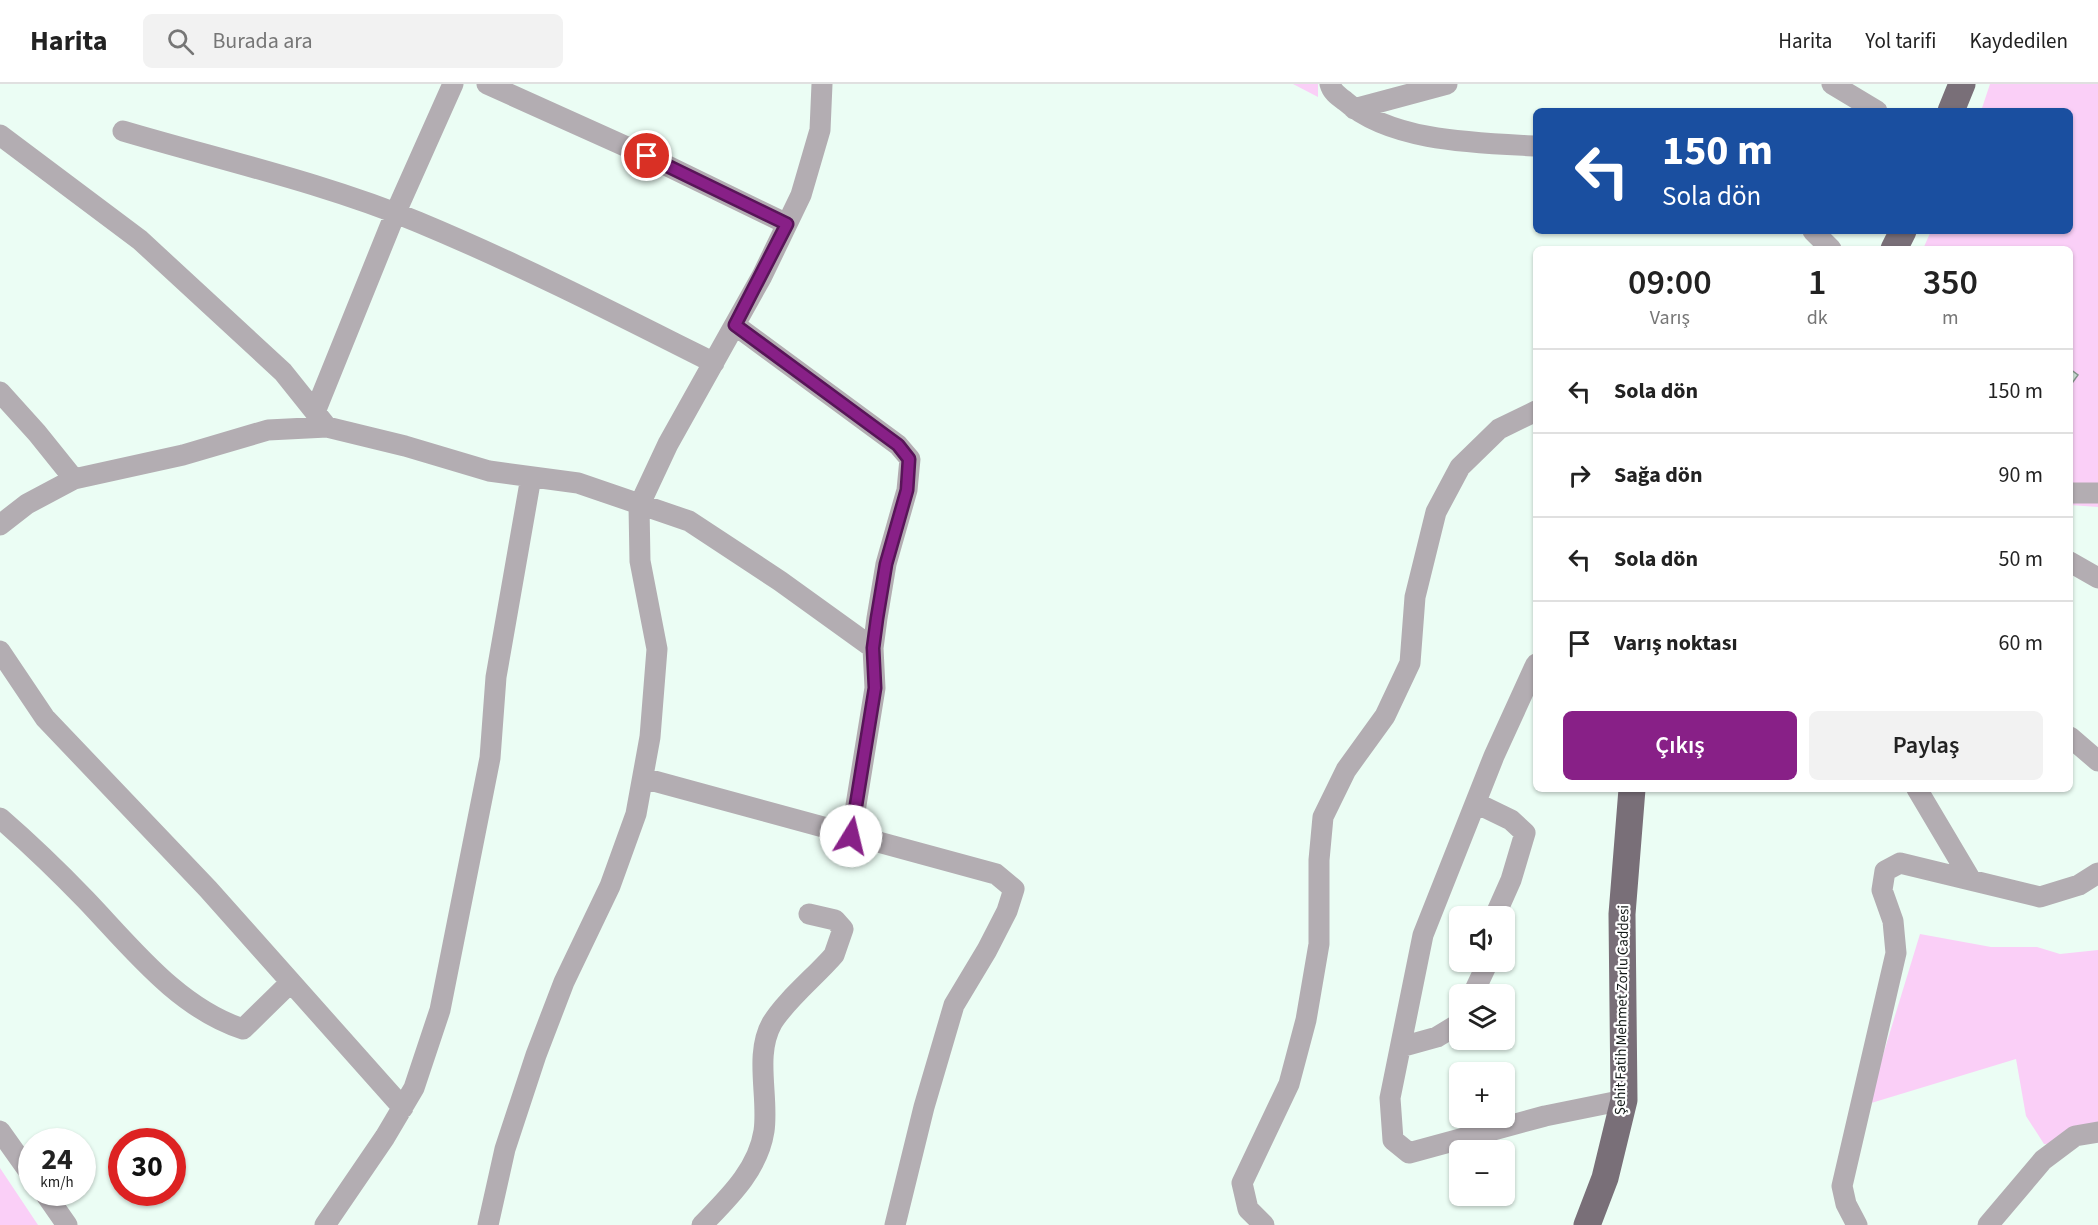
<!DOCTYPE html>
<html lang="tr">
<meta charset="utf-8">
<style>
body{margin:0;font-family:"Source Sans 3",sans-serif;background:#f2f2f2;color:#222;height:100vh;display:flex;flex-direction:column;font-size:22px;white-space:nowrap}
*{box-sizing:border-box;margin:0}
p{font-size:20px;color:#767676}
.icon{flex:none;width:33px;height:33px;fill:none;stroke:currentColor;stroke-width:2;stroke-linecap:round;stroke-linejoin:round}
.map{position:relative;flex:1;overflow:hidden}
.details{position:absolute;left:1533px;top:162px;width:540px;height:546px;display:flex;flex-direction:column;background:#fff;border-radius:9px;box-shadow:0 2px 4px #0004}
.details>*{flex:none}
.top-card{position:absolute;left:1533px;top:24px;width:540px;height:126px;border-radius:9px;box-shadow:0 2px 4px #0004;background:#1a4fa0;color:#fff;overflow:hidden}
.tools{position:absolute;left:1449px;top:822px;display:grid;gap:12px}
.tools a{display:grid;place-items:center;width:66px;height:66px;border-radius:9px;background:#fff;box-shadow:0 2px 4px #0004;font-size:30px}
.speed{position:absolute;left:18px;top:1044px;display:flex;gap:12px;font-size:30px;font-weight:700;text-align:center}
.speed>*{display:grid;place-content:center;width:78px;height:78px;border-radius:50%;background:#fff;box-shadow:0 2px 4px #0004;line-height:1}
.speed small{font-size:15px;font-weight:400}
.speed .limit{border:9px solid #d22;background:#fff;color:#111}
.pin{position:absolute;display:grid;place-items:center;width:51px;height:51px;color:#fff;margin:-26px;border:3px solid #fff;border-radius:50%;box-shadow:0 2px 6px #0007}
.me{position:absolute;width:66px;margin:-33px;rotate:9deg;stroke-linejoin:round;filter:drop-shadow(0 0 4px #0008)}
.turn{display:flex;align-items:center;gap:21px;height:126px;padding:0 30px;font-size:27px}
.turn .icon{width:78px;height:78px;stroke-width:2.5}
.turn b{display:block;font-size:42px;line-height:51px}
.eta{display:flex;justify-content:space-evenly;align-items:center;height:102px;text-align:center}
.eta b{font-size:36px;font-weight:600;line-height:42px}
.cta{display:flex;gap:12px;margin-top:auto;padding:12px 30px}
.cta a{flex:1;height:69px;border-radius:9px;background:#882087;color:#fff;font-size:24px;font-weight:600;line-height:69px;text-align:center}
.cta a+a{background:#f2f2f2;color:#222}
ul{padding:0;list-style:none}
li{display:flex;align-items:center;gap:18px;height:84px;padding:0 30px;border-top:2px solid #e0e0e0}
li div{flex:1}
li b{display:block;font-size:22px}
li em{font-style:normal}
header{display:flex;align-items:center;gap:36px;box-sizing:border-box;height:84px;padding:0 30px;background:#fff;border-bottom:2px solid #e0e0e0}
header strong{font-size:28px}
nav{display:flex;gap:33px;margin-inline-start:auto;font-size:21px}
.search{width:420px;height:54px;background:#f2f2f2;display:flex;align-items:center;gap:15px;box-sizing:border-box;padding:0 21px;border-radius:9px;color:#767676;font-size:22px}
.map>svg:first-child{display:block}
.green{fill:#facff7}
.building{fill:#cedfd7;stroke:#84948c;stroke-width:1.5}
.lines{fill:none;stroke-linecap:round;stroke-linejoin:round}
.minor{stroke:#b3adb2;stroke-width:21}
.major{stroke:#796f78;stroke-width:27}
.route-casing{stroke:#581558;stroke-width:15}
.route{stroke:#882087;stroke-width:10}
.labels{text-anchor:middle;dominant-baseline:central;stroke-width:4.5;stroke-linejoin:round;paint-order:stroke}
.street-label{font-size:15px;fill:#121816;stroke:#fff}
</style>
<header>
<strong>Harita</strong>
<div class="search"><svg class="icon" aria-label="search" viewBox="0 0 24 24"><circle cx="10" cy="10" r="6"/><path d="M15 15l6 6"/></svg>Burada ara</div>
<nav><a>Harita</a><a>Yol tarifi</a><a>Kaydedilen</a></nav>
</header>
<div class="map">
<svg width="2098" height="1141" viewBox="0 0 2098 1141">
<rect width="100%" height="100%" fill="#ebfdf4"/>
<path class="green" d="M1293 0H1318V13Z
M1990 0H2098V423L2070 421V165H1923L1931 147H2070V27H1981Z
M1920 850 1991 863H2037L2060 870 2098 866V1059L2044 1060 2026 1032 2016 975 1868 1020Z
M0 1084 38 1141H0Z"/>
<path class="building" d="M2070 285 2078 291 2070 302Z"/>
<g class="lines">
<path class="minor" d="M487 0 647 72 787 140
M1330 0C1332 8 1338 12 1345 17 1391 58 1477 59 1536 62
M1832 0 1877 27
M1354 25 1447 0
M123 47C221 76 324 99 418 138 519 180 617 230 714 279
M0 51 140 156 283 288 327 343
M1813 147 1831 165
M735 241 898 361 910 375 907 406 886 480 877 534 873 564 875 604 851 752
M0 308 37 349 74 395
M315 328 395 130 453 0
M2070 409H2098
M0 441 27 420 74 395 183 371 268 346 327 343 405 362 489 387 578 399 689 437 780 497 873 564
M2070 478 2098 494
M0 567 45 634 208 805 403 1024
M1536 580 1494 672 1423 851 1390 1014 1393 1056 1409 1069 1545 1032 1624 1016
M2070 653 2098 677
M643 694 996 790 1014 805 1007 827 987 866 954 921 924 1023 895 1141
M1917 705 1971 796
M1476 719 1511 736 1525 749 1511 796 1495 832
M0 734C30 760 58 787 86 816 131 863 178 924 243 945L291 898
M1473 910 1488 878
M1401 963 1437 953 1460 939
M0 1047 32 1092
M44 1108 67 1141
M325 1141 385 1053 414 1004 440 926 490 674 496 593 531 393
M488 1141 505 1065 536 971 564 898 610 802 636 730 650 653 657 565 640 477 639 422 668 360 762 192 801 111 820 46 822 0
M702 1141C728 1114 758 1086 764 1047 769 1013 754 971 772 939 786 916 816 892 834 871L843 845 835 836 809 830
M1264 1141 1248 1125 1242 1099 1289 1000 1306 936 1319 860V776L1323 733 1346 686 1385 632 1410 579 1415 513 1436 428 1460 383 1499 345 1536 327
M1857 1141 1846 1120 1842 1102 1896 869 1893 837 1882 806 1885 787 1900 779 2040 813 2079 801 2098 789
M1988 1141 2043 1076 2075 1052 2098 1048"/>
<path class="major" d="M1951 27 1962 0
M1894 165 1903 147
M1587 1141 1605 1094 1624 1016 1622 830 1632 705"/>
</g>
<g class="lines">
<defs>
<path id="route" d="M647 72 787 140 735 241 898 361 909 375 907 406 886 480 877 534 873 564 875 604 851 752"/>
</defs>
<use href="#route" class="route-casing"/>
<use href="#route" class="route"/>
</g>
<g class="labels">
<g class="street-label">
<text transform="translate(1622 926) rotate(-89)">Şehit Fatih Mehmet Zorlu Caddesi</text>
</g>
</g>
</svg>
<div class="tools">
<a><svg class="icon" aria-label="sound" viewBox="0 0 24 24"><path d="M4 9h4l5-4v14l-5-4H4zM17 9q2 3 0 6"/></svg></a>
<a><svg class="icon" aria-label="layers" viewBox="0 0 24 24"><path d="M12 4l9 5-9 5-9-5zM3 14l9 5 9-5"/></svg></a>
<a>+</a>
<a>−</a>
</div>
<div class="speed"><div>24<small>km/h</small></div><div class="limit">30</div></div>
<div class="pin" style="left:647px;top:72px;background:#d93025"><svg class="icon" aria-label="arrive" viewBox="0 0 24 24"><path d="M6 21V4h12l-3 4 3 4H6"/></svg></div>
<svg class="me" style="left:851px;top:752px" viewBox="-20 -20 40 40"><circle r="19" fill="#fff"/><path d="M0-13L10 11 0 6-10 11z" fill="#882087"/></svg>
<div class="top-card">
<div class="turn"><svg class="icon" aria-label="left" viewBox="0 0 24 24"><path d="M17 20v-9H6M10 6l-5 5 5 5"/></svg><div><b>150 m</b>Sola dön</div></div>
</div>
<section class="details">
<div class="eta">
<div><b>09:00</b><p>Varış</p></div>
<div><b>1</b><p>dk</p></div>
<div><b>350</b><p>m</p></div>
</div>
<ul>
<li><svg class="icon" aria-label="left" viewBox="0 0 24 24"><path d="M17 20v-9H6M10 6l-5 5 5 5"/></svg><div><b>Sola dön</b></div><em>150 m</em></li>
<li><svg class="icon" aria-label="right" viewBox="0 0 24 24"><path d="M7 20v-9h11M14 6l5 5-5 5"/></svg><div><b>Sağa dön</b></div><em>90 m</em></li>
<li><svg class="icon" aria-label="left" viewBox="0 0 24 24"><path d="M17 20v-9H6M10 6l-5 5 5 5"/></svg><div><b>Sola dön</b></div><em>50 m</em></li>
<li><svg class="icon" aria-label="arrive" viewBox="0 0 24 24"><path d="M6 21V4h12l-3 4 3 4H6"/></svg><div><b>Varış noktası</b></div><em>60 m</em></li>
</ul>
<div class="cta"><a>Çıkış</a><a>Paylaş</a></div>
</section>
</div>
